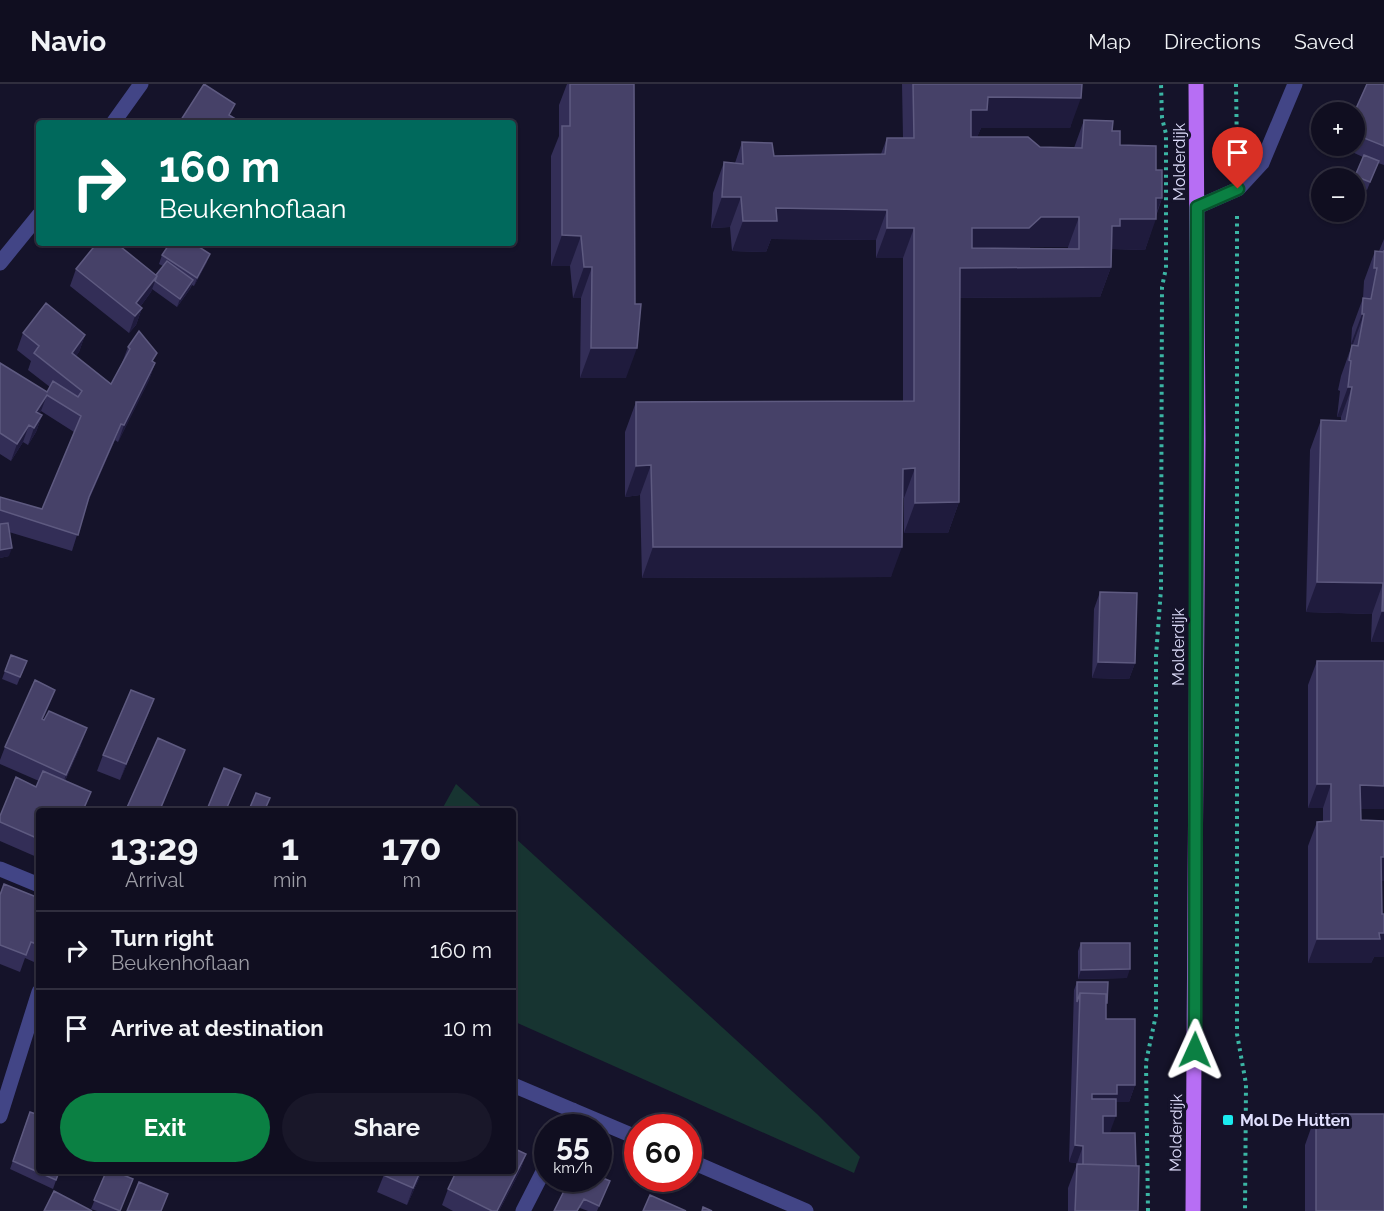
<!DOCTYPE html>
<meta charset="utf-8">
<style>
body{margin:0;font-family:Raleway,sans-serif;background:#191729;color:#f1f3f6;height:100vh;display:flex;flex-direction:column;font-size:22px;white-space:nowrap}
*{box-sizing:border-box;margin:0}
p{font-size:20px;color:#9c9ca5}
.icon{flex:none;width:33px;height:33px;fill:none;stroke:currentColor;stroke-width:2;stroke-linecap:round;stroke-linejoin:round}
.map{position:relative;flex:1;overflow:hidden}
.side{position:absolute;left:36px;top:724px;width:480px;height:366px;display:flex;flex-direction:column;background:#100e20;border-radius:6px;box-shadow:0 2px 4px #0004,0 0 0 2px #302e3e}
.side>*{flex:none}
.top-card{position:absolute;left:36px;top:36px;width:480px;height:126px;border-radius:6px;box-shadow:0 2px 4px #0004,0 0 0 2px #302e3e;background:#00695c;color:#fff;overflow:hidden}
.controls{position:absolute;left:1311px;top:18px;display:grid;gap:12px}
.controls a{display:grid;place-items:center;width:54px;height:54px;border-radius:50%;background:#100e20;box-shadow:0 2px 4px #0004,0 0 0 2px #302e3e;font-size:30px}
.speed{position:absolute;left:534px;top:1030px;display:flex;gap:12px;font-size:30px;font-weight:700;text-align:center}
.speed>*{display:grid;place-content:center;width:78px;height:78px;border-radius:50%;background:#100e20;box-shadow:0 2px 4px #0004,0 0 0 2px #302e3e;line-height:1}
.speed small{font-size:15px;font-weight:400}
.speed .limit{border:9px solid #d22;background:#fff;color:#111}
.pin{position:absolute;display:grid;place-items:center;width:51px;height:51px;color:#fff;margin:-62px -26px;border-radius:50% 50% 50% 0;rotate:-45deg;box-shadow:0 0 6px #0007}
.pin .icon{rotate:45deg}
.me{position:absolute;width:66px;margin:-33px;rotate:1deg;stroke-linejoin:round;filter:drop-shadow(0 0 4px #0008)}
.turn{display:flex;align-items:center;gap:21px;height:126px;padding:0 24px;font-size:27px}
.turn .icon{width:78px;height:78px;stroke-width:2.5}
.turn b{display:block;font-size:42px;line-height:51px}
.eta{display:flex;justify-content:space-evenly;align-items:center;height:102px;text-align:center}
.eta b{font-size:36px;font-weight:700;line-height:42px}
.button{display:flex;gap:12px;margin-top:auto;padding:12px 24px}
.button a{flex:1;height:69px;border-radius:36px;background:#0b8043;color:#fff;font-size:24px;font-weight:700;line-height:69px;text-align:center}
.button a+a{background:#191729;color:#f1f3f6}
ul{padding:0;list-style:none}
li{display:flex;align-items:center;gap:18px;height:78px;padding:0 24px;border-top:2px solid #302e3e}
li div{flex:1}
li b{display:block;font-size:22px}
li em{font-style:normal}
header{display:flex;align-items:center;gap:36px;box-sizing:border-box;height:84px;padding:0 30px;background:#100e20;border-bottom:2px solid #302e3e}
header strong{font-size:28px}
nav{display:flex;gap:33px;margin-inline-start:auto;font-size:21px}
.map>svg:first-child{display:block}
.green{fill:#173431}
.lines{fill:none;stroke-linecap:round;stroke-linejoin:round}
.path{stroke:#3bb5a4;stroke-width:4;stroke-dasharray:3 4.5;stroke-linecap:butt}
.minor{stroke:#424586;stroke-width:15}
.major{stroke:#b76ef4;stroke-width:15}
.wall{fill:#332e57;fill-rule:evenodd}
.shaded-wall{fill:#1f1b3d}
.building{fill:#464168;stroke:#5e5a80;stroke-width:1.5;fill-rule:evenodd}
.route-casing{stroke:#07532c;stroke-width:15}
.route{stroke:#0b8043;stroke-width:10}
.poi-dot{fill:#1aeaee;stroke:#15132a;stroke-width:2}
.labels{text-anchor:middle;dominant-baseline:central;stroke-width:6;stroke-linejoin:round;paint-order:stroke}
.street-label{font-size:16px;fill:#e0dffd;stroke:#15132a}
.poi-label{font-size:16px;font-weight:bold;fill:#e0dffd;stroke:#15132a;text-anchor:start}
</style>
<header>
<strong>Navio</strong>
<nav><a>Map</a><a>Directions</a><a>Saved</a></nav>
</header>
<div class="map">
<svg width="1384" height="1127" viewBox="0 0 1384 1127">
<rect width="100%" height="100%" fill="#15132a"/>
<path class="green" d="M456 700 486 727H441Z
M513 752 817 1030 860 1073 854 1089 513 937Z"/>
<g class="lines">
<path class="path" d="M1236 0 1237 68
M1237 132V950L1246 1000 1245 1127
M1148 1127 1146 978 1156 931V572L1161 505 1162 203 1166 184V50L1162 34 1161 0"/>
<path class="minor" d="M113 39 141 0
M1197 123 1238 105 1262 79 1295 0
M0 179 39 131
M0 785 39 801
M513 1001 638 1054
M0 1032 39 908
M565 1044 573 1026
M688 1076 806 1127
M523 1127 548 1078"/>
<path class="major" d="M1193 1127 1198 356 1196 0"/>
</g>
<path class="wall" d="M567 0H634L626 294H580L581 214H573L570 182H551V72L559 52V21Z
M902 0H1082L1070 44H981L977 53 1040 63 1074 64 1084 36 1112 47 1120 61 1156 86 1162 114 1145 166 1112 165 1111 183 1100 213 960 214 959 418 948 449H904V414H903L891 493 642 494 640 411 625 413V348L636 318 903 317V174H876V156L771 155 766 168 732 167 730 143 711 144 713 109 724 78 735 79 742 58 774 72 881 70 887 54H903ZM1030 163H1068V164H1029Z
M1384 0V81L1378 79 1367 106 1354 101V94L1363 73 1341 63 1342 62H1354V29Z
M1384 155V558H1371L1372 530 1306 528 1310 366 1321 336 1341 337V333H1337L1340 307 1338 306 1341 292 1352 261 1353 262V260H1351L1352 244 1363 214 1364 197 1375 167H1379Z
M162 171 207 178 194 202 192 201 190 205 177 223 152 205 151 208 140 223 142 224 136 241 129 249 70 202 76 185 156 191 163 182 159 180Z
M23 249 85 251 79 268 76 272 111 300 122 279 128 263 155 279 149 296 118 358 115 356 86 422 72 467 9 448V472L0 474V413L42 425 74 348 41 327 39 330 42 331 36 348 28 361 23 358 11 377 0 370V279L47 308 50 303 28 286 31 277 17 266Z
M1100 508 1135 579 1129 595 1092 594 1094 525Z
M11 571 27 577 17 601 2 595Z
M1317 577 1360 725 1361 736 1381 797 1374 873 1371 879H1308V762L1317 738H1323V724H1308V601Z
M55 606 43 635 81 661 65 697 39 728V774L0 757V732L36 703 39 697 0 680V676L5 663Z
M154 615 148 631 120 696 97 687 103 671Z
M0 811 39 814V866L34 878 25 874 20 888 0 880Z
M1081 859 1127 894 1078 895V867Z
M1077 898 1106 924V935L1135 1001 1129 1018H1116L1110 1048H1103V1049L1136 1082 1138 1127H1068V1104L1077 1080V1079L1069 1078 1074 906Z
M30 1028 59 1088 53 1105 10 1085Z
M1316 1030 1384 1127H1305V1061Z
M526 1070 520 1087 499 1127H453L442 1121 448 1105Z
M106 1088 121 1127H97L91 1125Z
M383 1088H422L407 1121 377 1108 385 1088Z
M610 1097 597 1127H588L580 1124 554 1127Z"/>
<path class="shaded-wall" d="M988 13 1081 14 1070 44H981L976 56H960L971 26Z
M722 113H741L730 143 711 144Z
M1156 114H1162L1154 135H1156L1145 166 1112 165V142L1120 135Z
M776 124 887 126 876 156 771 155 766 168 732 167 743 137Z
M1041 133H1079L1068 163H1030L1018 174H960L972 144Z
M887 144H914L903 174H876Z
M562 151 581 152 570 182H551Z
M210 170 207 178 194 202 197 194Z
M584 183H592L581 214H573Z
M1111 183 1100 213 949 214 960 184Z
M157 192 151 208 134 231 136 219Z
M193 196 190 205 177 223 180 215Z
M142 224 136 241 129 249 135 232Z
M1362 230H1364L1353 260H1351Z
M85 251 79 268 66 285 72 269Z
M591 264H637L626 294H580Z
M155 279 149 296 118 358 124 341Z
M1348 303H1352L1341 333H1337Z
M47 311 41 327 30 344 36 328Z
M42 331 36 348 28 361 34 344Z
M121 340 115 356 83 430 89 413Z
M29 341 23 358 11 377 17 360Z
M651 381 640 411 625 413 636 382Z
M915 384 904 414 892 415 903 385Z
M959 418 948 449H904L915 419Z
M653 463H902L891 493 642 494Z
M12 464 9 472 0 474V466Z
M1317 498 1383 499 1372 530 1306 528Z
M1382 527H1384V558H1371Z
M1098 578 1135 579 1129 595 1092 594Z
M55 606 49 622 36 651 42 635Z
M154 615 148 631 120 696 126 680Z
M87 644 81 661 60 707 66 691Z
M185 666 160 728H159Z
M241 691 226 728H225Z
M1317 700H1331L1323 724H1308Z
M1360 701 1384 702V725H1351Z
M1381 773H1384V797H1372Z
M1379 849H1384V873H1374L1371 879H1308L1317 855Z
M1130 885 1127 894 1078 895 1081 886Z
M1117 1001H1135L1129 1018H1114L1086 1027 1092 1010Z
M1103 1032H1116L1110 1048H1097Z
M1075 1061 1083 1062 1077 1079 1069 1078Z
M526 1070 520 1087 499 1127H497Z
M420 1088H422L407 1121 413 1104Z"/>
<path class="building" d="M204 0 235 20 229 31 242 39H179Z
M570 0H634L635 220H641L637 264H591L592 183H584L581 152 562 151V42H570Z
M913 0H1082L1081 14 988 13 987 26H971V53H1028L1040 63 1082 64 1084 36 1113 37 1112 47H1120V61L1156 62V86H1162V114H1156V135H1120V142H1112L1111 183 960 184 959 418 915 419V384L903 385 902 463H653L651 381 636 382V318L914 317V144H887V126L776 124 777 137H743L741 113H722L724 78 743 80 742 58 772 59 774 72 885 70 887 54H914ZM1041 133H1079V165L972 164V144H1029Z
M1367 0H1384V62L1354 50V29Z
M1364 71 1379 77 1370 98 1355 92Z
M97 159H116L157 192 136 219 142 224 135 232 76 185Z
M170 159H193L210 170 197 194 162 171Z
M1384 166V527H1382L1383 499 1317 498 1321 336 1346 337 1352 303H1348L1351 277 1349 276 1352 261 1358 262 1364 230H1362L1363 214 1371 215 1377 184H1374L1375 167 1384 168Z
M167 177 193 196 180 215 155 197 157 192 156 191Z
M46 219 85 251 72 269 111 300 130 265 128 263 139 247 157 269 152 277 155 279 124 341 121 340 89 413 78 451 0 426V413L42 425 81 332 47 311 36 328 42 331 34 344 29 341 17 360 0 349V279L47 308 53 297 78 313 82 307 34 269 39 262 23 249Z
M8 439 12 464 0 466V440Z
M1100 508 1137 509 1135 579 1098 578Z
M11 571 27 577 20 593 5 587Z
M1317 577H1384V702L1360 701 1361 736 1384 737V773H1381L1382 830H1384V849H1379L1380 855H1317V738L1331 737V700H1317Z
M35 596 55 606 42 635 44 636 49 627 87 644 66 691 5 663Z
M131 606 154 615 126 680 103 671Z
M158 654 185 666 159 728H125Z
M224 684 241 691 225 728H206Z
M43 687 91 708 84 724 90 727 89 728H39V755L0 738V732L16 693 36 703Z
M256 709 270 714 266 723 277 728H248Z
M4 800 39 814V861L31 858 26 871 0 861V811Z
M1081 859H1130V885L1081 886Z
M1077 898H1108L1107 919H1106V910L1080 909 1077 918Z
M1080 909 1106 910V935H1135V1001H1117V1010H1092V1015H1116V1032H1103V1049H1135L1136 1082 1083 1080V1062L1075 1061Z
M30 1028 39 1031V1088H59L56 1096 13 1077Z
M1316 1030H1384V1127H1316Z
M513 1064 526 1070 497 1127H492L448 1105 456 1088H513Z
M1077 1080 1139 1082 1138 1127H1075Z
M106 1088H116L133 1095 120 1127 94 1116Z
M385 1088H420L413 1104 383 1091Z
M598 1092 610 1097 599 1122 584 1115 577 1127H554L570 1095H598Z
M139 1098 168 1110 161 1127H127Z
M54 1107 92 1127H44Z
M650 1111 686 1127H643Z
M703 1123 712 1127H702Z"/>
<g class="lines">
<defs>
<path id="route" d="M1195 966 1197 123 1238 105"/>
</defs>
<use href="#route" class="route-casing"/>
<use href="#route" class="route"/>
</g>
<rect class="poi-dot" x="1222" y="1030" width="12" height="12" rx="3"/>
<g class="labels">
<g class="street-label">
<text transform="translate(1179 78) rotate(-90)">Molderdijk</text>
<text transform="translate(1178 563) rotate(-90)">Molderdijk</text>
<text transform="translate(1176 1049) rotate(-89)">Molderdijk</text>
</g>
<g class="poi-label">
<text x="1240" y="1036">Mol De Hutten</text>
</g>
</g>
</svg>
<div class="controls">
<a>+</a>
<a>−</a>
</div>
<div class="speed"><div>55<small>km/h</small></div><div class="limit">60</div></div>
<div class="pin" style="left:1238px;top:105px;background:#d93025"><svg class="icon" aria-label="arrive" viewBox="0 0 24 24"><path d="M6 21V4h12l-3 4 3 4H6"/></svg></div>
<svg class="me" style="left:1195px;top:966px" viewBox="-20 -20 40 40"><path d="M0-17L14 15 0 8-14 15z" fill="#0b8043" stroke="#fff" stroke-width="4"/></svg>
<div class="top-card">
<div class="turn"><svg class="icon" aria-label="right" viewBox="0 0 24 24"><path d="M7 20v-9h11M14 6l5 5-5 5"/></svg><div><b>160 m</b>Beukenhoflaan</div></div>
</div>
<section class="side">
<div class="eta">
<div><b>13:29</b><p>Arrival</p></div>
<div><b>1</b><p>min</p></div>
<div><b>170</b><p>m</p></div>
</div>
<ul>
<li><svg class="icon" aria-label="right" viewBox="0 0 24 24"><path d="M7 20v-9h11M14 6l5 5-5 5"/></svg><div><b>Turn right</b><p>Beukenhoflaan</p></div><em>160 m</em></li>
<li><svg class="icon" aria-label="arrive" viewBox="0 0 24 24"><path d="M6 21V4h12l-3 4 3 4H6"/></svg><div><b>Arrive at destination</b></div><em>10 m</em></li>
</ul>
<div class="button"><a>Exit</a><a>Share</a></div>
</section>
</div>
